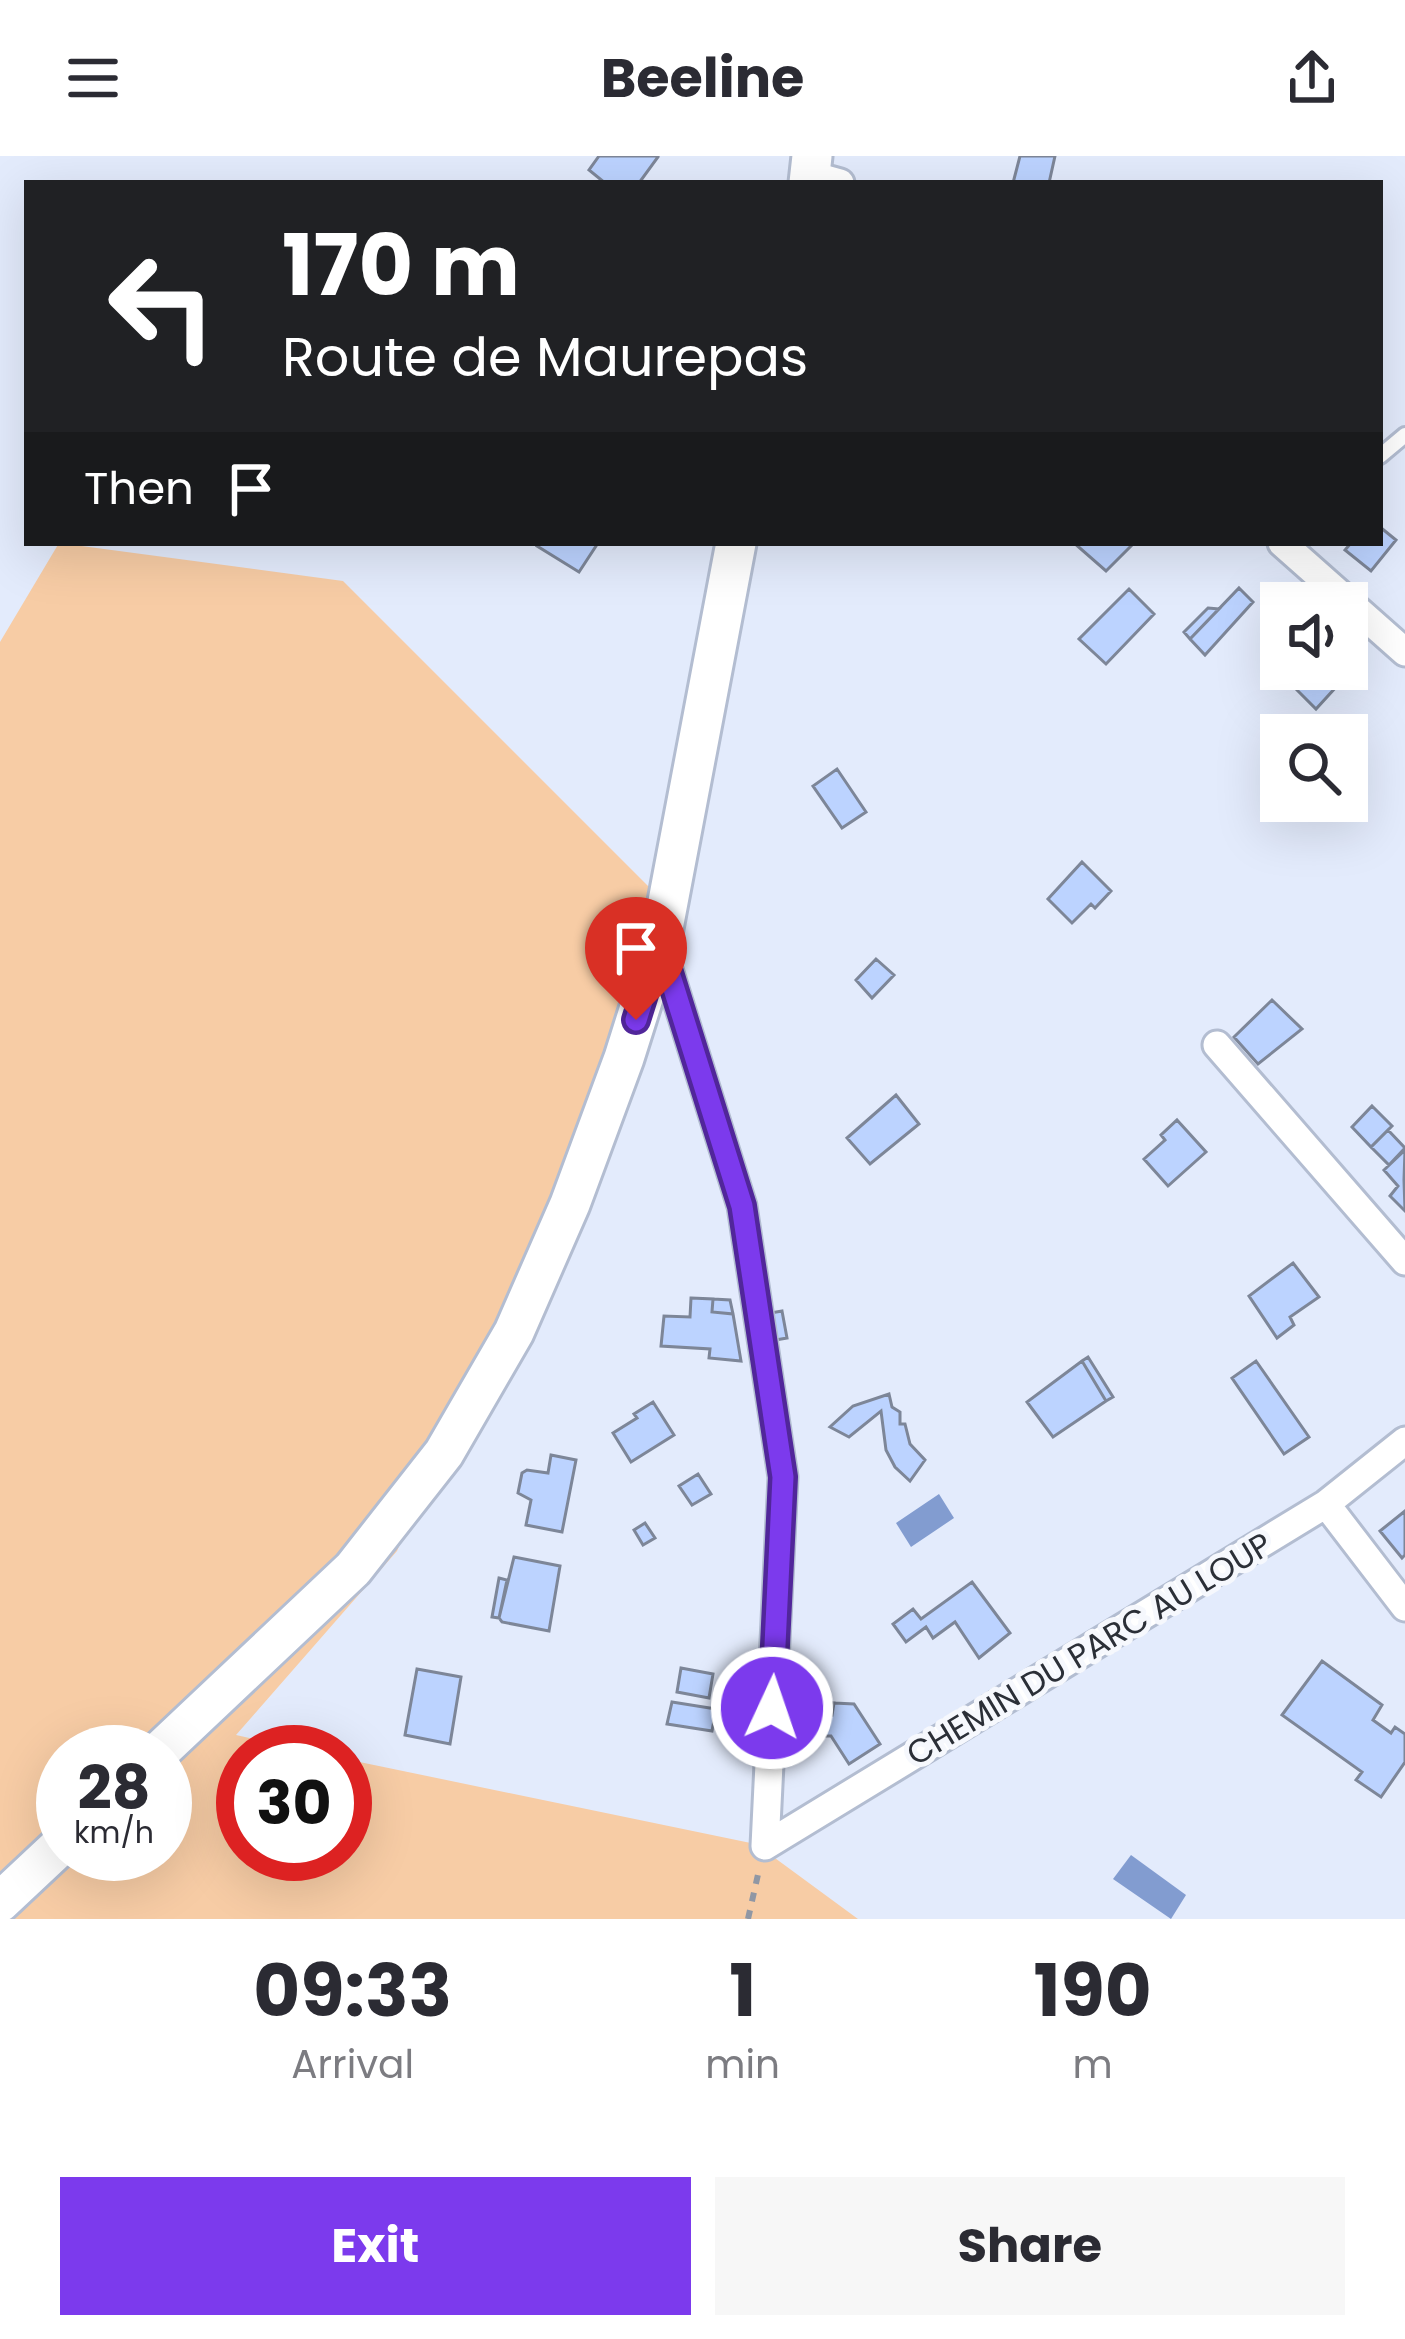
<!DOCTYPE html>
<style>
body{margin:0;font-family:Poppins,sans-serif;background:#f7f7f7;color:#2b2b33;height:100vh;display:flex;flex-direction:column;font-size:45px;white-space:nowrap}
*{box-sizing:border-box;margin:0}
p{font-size:39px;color:#7c7c81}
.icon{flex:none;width:66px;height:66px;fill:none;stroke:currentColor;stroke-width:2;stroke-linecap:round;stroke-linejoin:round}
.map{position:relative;height:1763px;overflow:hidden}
.side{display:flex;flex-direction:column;background:#fff;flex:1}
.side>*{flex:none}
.guide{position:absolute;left:24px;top:24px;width:1359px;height:366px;border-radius:0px;box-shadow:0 12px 48px #0002;background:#202124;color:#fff;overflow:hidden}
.buttons{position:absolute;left:1260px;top:426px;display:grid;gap:24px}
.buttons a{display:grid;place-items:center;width:108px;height:108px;border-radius:0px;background:#fff;box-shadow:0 12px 48px #0002;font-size:60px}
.speed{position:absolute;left:36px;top:1569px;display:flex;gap:24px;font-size:60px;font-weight:700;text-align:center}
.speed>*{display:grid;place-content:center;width:156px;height:156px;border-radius:50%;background:#fff;box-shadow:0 12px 48px #0002;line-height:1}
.speed small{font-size:30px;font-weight:400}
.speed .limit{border:18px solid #d22;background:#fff;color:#111}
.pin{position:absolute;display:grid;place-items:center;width:102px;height:102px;color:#fff;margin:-123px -51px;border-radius:50% 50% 50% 0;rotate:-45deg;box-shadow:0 0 12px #0007}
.pin .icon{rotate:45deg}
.me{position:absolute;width:132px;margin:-66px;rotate:3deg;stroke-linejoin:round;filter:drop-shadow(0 0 9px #0008)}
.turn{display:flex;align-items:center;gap:42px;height:252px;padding:0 60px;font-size:54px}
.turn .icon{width:156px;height:156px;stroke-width:2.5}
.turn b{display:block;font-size:84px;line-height:102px}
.then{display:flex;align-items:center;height:114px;padding:0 60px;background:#0003;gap:24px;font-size:45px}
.eta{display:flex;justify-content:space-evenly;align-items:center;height:204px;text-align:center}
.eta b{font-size:72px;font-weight:700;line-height:84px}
.cta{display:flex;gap:24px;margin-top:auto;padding:24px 60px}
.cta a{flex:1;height:138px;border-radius:0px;background:#7c3aed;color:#fff;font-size:48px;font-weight:700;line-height:138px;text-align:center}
.cta a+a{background:#f7f7f7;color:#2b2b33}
header{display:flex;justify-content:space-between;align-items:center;height:156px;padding:0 60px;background:#fff;font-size:54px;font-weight:700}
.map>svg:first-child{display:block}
.green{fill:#f7cca5;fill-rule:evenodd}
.water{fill:#829cd0}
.building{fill:#bcd3ff;stroke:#7d8698;stroke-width:3}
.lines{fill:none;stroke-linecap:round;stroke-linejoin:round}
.lane-casing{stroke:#b3bdd1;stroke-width:20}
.street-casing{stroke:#b3bdd1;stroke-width:33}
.secondary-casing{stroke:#b3bdd1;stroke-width:45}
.path{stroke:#9097a4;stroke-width:6;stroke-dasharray:9 9;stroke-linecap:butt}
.lane{stroke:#fff;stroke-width:14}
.street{stroke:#fff;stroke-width:27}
.secondary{stroke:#fff;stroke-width:39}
.route-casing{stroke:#51269a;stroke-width:30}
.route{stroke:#7c3aed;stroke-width:21}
.labels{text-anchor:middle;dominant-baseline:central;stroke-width:10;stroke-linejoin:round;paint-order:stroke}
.street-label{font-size:33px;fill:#2b2f37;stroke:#f6f8fd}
</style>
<header><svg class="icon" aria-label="menu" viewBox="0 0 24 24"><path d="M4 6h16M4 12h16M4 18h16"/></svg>Beeline<svg class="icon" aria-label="share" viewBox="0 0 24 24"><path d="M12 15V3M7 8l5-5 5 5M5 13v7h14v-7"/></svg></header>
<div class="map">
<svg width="1405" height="1763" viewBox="0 0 1405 1763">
<rect width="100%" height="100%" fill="#e3ebfc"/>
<path class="green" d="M59 387 343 425 680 762 397 1395 236 1579 310 1596H243V1698H345V1603L765 1690 764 1694 858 1763H0V486ZM63 1596H165V1698H63Z"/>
<path class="water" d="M939 1338 954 1362 911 1391 896 1367Z
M1131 1699 1186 1739 1171 1763 1113 1723Z"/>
<path class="building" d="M599 0H657L658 1 639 27H605L589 14Z
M1020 0H1055L1049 27H1013Z
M1380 371 1396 384 1371 415 1345 394 1351 387H1380Z
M539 387H598L579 416 537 390Z
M1074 387H1132L1133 388 1106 415Z
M1239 432 1253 446 1205 499 1190 483Z
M1129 433 1154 458 1106 508 1079 483Z
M1208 452 1219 453 1190 483 1184 476Z
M1347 498 1357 508 1316 553 1295 532 1311 513H1347Z
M837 613 866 656 842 672 813 630Z
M1082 706 1111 735 1095 752 1091 748 1072 767 1048 743Z
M876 803 894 819 872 842 856 824Z
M1272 844 1302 873 1258 908 1234 881Z
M896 939 919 968 870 1008 847 982Z
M1372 950 1392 970 1371 991 1352 971Z
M1177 964 1206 996 1168 1030 1144 1003 1165 984 1161 979Z
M1388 974 1405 992 1389 1009 1371 991Z
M1405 994 1404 1024 1405 1055 1390 1040 1398 1030 1384 1014Z
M1293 1107 1319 1141 1290 1161 1294 1169 1277 1182 1249 1140Z
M691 1142 713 1143 712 1156 733 1158 741 1205 709 1202 710 1193 661 1190 664 1160 690 1161Z
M713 1143 730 1144 733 1158 712 1156Z
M782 1155 787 1182 764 1186 759 1159Z
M1088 1201 1113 1241 1106 1245 1082 1205Z
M1082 1205 1106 1245 1053 1281 1027 1246Z
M1256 1205 1309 1281 1284 1298 1232 1222Z
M889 1238 892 1251 900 1256V1268H905L910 1288 925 1304 910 1325 895 1311 886 1294 881 1255 849 1281 830 1271 853 1250Z
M653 1246 674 1279 631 1306 613 1277 637 1262 634 1258Z
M551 1299 576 1304 562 1376 526 1369 531 1344 518 1337 522 1317 527 1314 548 1317Z
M698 1318 711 1338 692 1349 679 1330Z
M1405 1355V1399L1402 1402 1380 1375Z
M645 1367 655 1382 643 1389 634 1374Z
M514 1401 560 1410 549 1475 502 1466 499 1462Z
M499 1422 507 1424 499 1462 492 1461Z
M972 1426 1010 1477 979 1502 955 1466 933 1482 926 1471 906 1486 893 1468 913 1453 921 1463Z
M1322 1505 1382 1549 1373 1564 1391 1577 1395 1571 1405 1578V1606L1381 1641 1356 1624 1362 1616 1282 1559Z
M681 1512 713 1518 709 1542 677 1536Z
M417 1513 461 1521 450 1588 405 1579Z
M672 1546 716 1553 712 1575 667 1568Z
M814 1546 834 1547 832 1559 812 1557Z
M834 1547 854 1548 880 1588 849 1608 831 1580H811L812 1557 832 1559Z"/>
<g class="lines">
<defs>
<path id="lane" d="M1380 300 1405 279"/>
<path id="street" d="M811 19 840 27
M1282 387 1405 496
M660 788 742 1050 783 1321 765 1690
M1217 889 1405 1105
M1326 1348 1405 1451
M765 1690 1326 1348 1405 1285"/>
<path id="secondary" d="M809 27 812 0
M159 1596 353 1413 444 1297 514 1176 570 1048 624 902 660 788 736 387
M0 1746 63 1687"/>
</defs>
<use href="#lane" class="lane-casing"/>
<use href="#street" class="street-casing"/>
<use href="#secondary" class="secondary-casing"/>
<path class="path" d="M748 1763 759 1714"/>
<use href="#lane" class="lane"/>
<use href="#street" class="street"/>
<use href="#secondary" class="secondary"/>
</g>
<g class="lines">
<defs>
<path id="route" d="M636 864 660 788 742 1050 783 1321 772 1552"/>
</defs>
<use href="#route" class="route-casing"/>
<use href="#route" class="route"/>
</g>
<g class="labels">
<g class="street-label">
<text transform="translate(1089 1493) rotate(-31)">CHEMIN DU PARC AU LOUP</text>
</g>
</g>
</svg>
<div class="buttons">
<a><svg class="icon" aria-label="sound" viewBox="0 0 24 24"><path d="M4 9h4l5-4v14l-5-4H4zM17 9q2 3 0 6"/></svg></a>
<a><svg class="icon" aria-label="search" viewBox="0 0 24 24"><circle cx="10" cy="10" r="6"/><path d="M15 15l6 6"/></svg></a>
</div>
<div class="speed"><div>28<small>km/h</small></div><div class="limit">30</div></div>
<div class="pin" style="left:636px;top:864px;background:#d93025"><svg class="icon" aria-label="arrive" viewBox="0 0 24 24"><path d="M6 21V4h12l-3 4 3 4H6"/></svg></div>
<svg class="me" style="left:772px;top:1552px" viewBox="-20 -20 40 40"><circle r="17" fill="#7c3aed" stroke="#fff" stroke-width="3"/><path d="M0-11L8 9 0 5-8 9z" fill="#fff"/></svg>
<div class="guide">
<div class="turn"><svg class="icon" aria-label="left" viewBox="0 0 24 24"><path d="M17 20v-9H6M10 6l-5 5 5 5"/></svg><div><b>170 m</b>Route de Maurepas</div></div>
<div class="then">Then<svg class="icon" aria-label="arrive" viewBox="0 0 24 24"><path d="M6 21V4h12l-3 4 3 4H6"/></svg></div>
</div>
</div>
<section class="side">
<div class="eta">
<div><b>09:33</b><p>Arrival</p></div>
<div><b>1</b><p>min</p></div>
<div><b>190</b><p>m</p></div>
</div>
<div class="cta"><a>Exit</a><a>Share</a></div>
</section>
